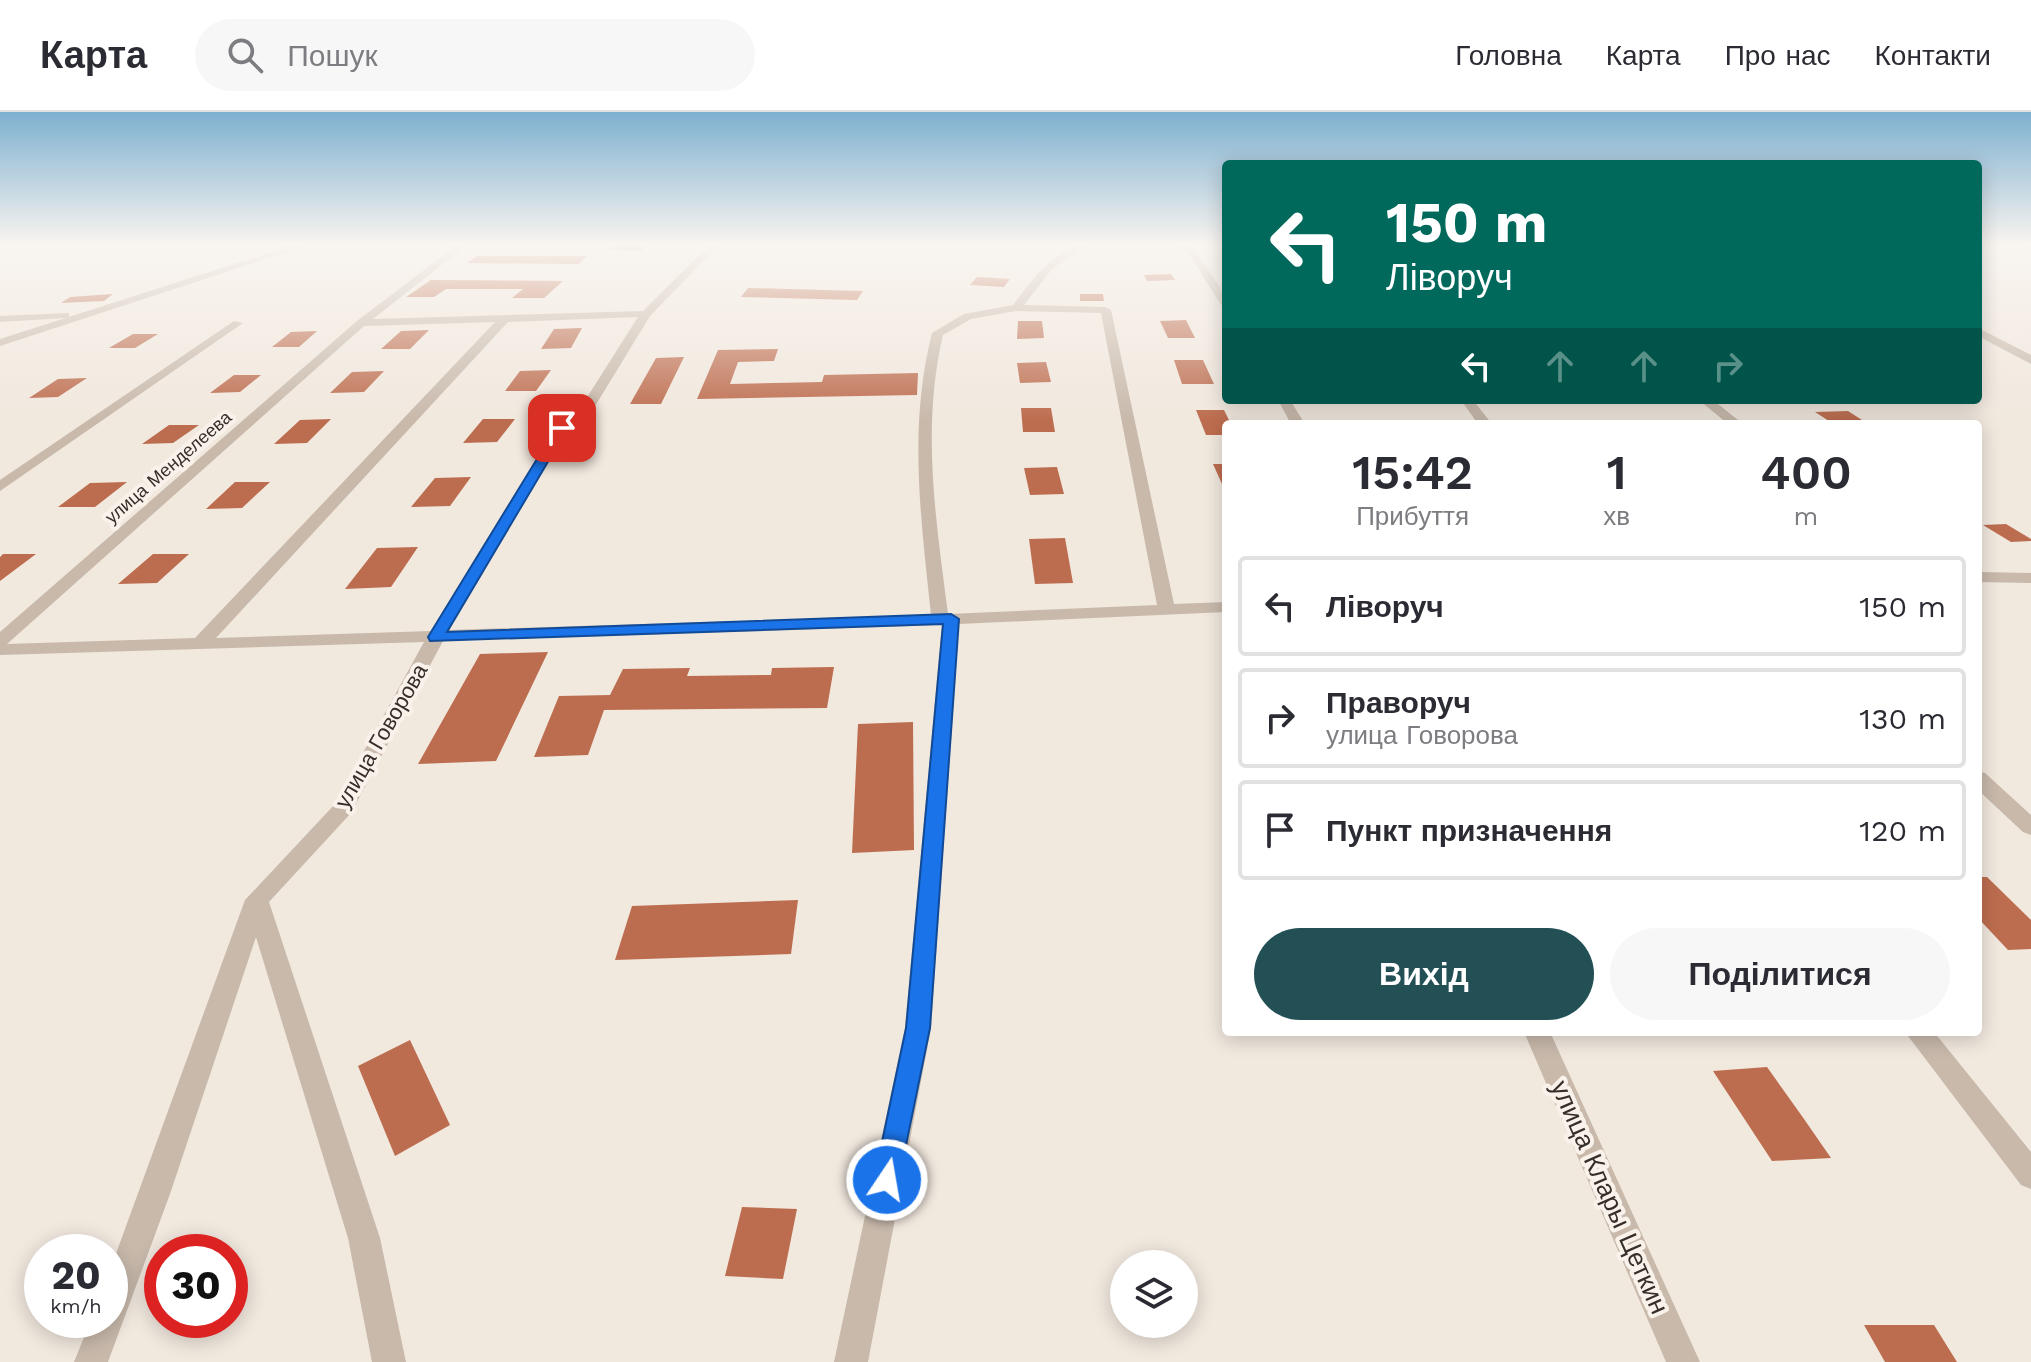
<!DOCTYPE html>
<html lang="uk">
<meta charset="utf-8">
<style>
body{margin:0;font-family:"Work Sans",sans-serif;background:#f7f7f7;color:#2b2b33;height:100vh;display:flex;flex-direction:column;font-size:30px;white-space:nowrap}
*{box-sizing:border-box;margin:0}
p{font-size:26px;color:#7c7c81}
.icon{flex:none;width:44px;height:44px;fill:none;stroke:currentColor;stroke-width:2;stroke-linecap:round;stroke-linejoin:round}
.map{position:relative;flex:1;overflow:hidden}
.side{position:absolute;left:1222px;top:308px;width:760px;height:616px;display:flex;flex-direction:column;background:#fff;border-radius:8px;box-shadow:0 4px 20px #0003}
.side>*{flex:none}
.banner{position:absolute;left:1222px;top:48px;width:760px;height:244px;border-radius:8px;box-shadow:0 4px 20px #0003;background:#00695c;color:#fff;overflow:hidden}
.buttons{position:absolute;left:1110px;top:1138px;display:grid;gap:16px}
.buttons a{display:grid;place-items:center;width:88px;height:88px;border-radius:50%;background:#fff;box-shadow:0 4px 20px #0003;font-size:40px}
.speed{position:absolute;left:24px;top:1122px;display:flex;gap:16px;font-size:40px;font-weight:700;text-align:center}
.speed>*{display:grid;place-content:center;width:104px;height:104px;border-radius:50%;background:#fff;box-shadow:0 4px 20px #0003;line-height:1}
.speed small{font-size:20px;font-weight:400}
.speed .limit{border:12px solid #d22;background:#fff;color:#111}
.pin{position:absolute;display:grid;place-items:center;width:68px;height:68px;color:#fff;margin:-34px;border-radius:16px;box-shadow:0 4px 12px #0006}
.me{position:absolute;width:88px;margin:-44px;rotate:12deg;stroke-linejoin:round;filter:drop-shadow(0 0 6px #0008)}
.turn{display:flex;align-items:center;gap:28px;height:168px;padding:0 32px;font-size:36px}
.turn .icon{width:104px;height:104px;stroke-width:2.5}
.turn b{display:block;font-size:56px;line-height:68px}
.lanes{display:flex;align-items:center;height:76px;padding:0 32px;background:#0003;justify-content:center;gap:40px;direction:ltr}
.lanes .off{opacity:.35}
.eta{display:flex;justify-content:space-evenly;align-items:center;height:136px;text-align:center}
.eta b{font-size:48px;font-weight:600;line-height:56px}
.primary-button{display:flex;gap:16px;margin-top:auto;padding:16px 32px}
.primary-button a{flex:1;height:92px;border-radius:48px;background:#225055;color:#fff;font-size:32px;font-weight:600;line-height:92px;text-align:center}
.primary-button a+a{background:#f7f7f7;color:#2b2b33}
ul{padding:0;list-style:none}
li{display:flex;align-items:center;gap:24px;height:100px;margin:0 16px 12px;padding:0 16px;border:4px solid #e1e1e2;border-radius:8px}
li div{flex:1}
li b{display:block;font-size:30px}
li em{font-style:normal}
header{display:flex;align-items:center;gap:48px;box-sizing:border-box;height:112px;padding:0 40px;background:#fff;border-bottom:2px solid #e1e1e2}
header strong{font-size:38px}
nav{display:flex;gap:44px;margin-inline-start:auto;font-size:28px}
.search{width:560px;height:72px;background:#f7f7f7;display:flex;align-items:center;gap:20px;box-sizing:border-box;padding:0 28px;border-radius:44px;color:#7c7c81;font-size:30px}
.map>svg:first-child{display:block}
.building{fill:#bd6d4f}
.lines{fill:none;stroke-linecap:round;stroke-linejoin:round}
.minor{fill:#c8b9ab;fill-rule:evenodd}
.route{fill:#1a73e8;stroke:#114b97;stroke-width:2}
.labels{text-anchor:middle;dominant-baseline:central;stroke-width:8;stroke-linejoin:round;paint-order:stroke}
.far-street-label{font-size:18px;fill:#362e29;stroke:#f9f2ea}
.street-label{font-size:22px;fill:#362e29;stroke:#f9f2ea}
.near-street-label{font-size:26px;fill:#362e29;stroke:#f9f2ea}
</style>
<header>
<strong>Карта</strong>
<div class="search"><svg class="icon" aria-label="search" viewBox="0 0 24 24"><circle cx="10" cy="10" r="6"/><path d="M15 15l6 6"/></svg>Пошук</div>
<nav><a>Головна</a><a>Карта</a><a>Про нас</a><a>Контакти</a></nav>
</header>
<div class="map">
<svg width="2031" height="1250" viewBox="0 0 2031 1250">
<rect width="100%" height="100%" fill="#f1e8de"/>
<path class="building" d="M614 132H637L647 134 641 139 607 138Z
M477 144H587L579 152 467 151Z
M1171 162 1175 168 1147 169 1144 163Z
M977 165 1010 167 1004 175 970 173Z
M431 168 563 169 544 186H512L523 177H446L434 185H406Z
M748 176 863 179 857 188 741 185Z
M113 182 104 189 61 191 70 185Z
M1080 182H1103L1104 189H1080Z
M1186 208 1195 226H1168L1160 209Z
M1018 209H1042L1044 226 1017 227Z
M582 216 571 236 541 237 554 217Z
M429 218 410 237H381L401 219Z
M317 219 299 235H272L291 220Z
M133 222H158L135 236H109Z
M778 237 774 249 738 250 730 272 822 270 824 263 918 261 917 283 697 287 718 238Z
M684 245 661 292H630L656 246Z
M1174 248H1203L1214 272H1182Z
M1046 250 1051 270 1020 271 1017 251Z
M551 258 536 279H505L520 259Z
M384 259 364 280 330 281 352 260Z
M234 263H261L240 280 210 281Z
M87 266 58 285 29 286 58 267Z
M1021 296H1051L1055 320H1023Z
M1196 298H1224L1231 312H1226V323H1206Z
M1848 299 1862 308 1829 309 1815 300Z
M331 307 307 331 274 332 300 308Z
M483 307H515L497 330 463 331Z
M169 313H199L173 331 142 332Z
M1213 352H1226V381Z
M1057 355 1064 382 1030 383 1024 356Z
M471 365 450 394 411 395 435 366Z
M127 370 95 395H58L90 371Z
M235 370H270L242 396 206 397Z
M2006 412 2031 427V429L2011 430 1983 413Z
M1065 426 1073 471 1035 472 1029 427Z
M418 435 391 475 345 477 377 436Z
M3 442H36L0 469V445Z
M153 442H189L157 471 118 472Z
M548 540 496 649 418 652 480 542Z
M834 555 827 596 604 598 588 643 534 645 559 584 610 583 623 557 690 556 687 564 771 563 772 556Z
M913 610 914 738 852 741 858 612Z
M1978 765H1987L2031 808V837L2008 838 1978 806Z
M798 788 791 842 615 848 632 794Z
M410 928 450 1013 395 1044 358 954Z
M1767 955 1804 1007 1831 1046 1772 1049 1713 959Z
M742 1095 797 1097 783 1167 725 1164Z
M1864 1213H1934L1957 1250H1885Z"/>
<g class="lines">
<path class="minor" d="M297 132H312L0 234V227Z
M458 132H468L373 207 643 199 710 132H720L650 204 589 304 567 318 449 518 931 503C921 407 908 315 932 221L964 202 1013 193C1032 169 1056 132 1090 132L1052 157 1024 193 1106 195 1111 198 1174 492 1226 490V500L959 512 931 916 868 1250H834L905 916 942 513 443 529 351 701 269 790 380 1126 406 1250H372L348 1126 256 825 170 1082 108 1250H74L91 1208H110V1158L245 788 335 692 424 530 0 543V520L357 209ZM1016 199 1101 201 1157 493 948 502C936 408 921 317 943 223L971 207ZM638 205 579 298 555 316 431 519 216 526 508 210ZM495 210 195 526 7 532 364 214Z
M1174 132 1194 136 1226 185V196L1221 193 1188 140Z
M2021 132H2031V138Z
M69 201V205L65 206 0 210V204Z
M234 209 243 211 0 379V368Z
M1978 216 2031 243V252L1978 224Z
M1278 288H1290L1305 312H1291Z
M1461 288H1473L1492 312H1478Z
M1699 288H1713L1743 312H1728Z
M1978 460 2031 461V471L1978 470Z
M1978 659 1985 661 2031 703V723L2023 720 1978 678Z
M1524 920H1550L1700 1250H1666Z
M1905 920H1934L2031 1040V1077L2021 1073Z"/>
</g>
<linearGradient id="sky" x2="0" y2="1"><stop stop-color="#7eb0d0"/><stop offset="0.43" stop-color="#f9f5f0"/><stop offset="1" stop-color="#f9f5f0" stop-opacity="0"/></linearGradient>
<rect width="2031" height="308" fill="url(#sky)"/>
<path class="route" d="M562 313 568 316 447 520 951 502 959 507 930 916 897 1077 887 1081 878 1077 874 1068 906 916 943 512 430 529 428 525 556 316Z"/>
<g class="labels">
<g class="far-street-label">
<text transform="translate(168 355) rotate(-41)">улица Менделеева</text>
</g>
<g class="street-label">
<text transform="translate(381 624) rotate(-60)">улица Говорова</text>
</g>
<g class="near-street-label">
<text transform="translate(1610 1085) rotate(66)">улица Клары Цеткин</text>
</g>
</g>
</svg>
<div class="buttons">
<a><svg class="icon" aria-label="layers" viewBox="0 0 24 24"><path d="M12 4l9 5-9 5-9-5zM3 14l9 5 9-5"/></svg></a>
</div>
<div class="speed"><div>20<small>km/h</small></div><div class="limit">30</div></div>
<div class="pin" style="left:562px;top:316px;background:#d93025"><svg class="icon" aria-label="arrive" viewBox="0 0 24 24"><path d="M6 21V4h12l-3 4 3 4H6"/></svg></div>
<svg class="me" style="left:887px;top:1068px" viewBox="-20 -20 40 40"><circle r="17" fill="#1a73e8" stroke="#fff" stroke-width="3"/><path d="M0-11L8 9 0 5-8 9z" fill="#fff"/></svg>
<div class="banner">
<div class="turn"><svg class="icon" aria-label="left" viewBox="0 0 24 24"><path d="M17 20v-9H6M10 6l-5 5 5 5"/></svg><div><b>150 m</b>Ліворуч</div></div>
<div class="lanes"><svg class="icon" aria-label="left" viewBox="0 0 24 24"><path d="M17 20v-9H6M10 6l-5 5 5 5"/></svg><svg class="icon off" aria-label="ahead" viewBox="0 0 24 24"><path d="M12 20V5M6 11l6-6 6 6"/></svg><svg class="icon off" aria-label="ahead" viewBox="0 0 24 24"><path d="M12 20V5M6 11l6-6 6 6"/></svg><svg class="icon off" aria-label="right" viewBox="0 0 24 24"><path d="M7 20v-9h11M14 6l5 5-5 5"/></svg></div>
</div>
<section class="side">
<div class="eta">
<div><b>15:42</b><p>Прибуття</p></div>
<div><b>1</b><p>хв</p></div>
<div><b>400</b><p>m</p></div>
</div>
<ul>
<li><svg class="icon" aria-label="left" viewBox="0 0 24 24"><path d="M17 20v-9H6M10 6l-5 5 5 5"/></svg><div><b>Ліворуч</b></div><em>150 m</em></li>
<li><svg class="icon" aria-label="right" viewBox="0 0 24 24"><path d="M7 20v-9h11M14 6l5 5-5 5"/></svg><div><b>Праворуч</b><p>улица Говорова</p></div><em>130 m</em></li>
<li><svg class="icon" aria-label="arrive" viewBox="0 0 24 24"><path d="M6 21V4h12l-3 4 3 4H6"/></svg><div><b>Пункт призначення</b></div><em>120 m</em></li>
</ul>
<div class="primary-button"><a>Вихід</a><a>Поділитися</a></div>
</section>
</div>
